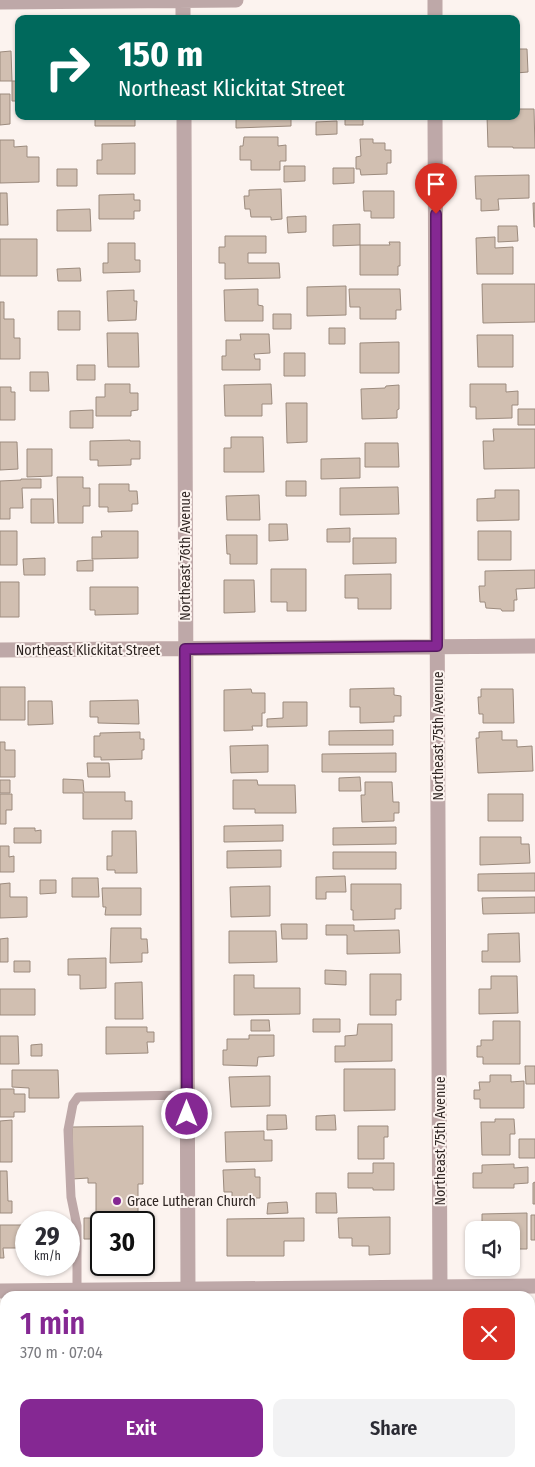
<!DOCTYPE html>
<meta charset="utf-8">
<style>
body{margin:0;font-family:"Fira Sans Condensed",sans-serif;background:#f2f2f3;color:#2b2b33;height:100vh;display:flex;flex-direction:column;font-size:19px;white-space:nowrap}
*{box-sizing:border-box;margin:0}
p{font-size:16px;color:#7c7c81}
.icon{flex:none;width:28px;height:28px;fill:none;stroke:currentColor;stroke-width:2;stroke-linecap:round;stroke-linejoin:round}
.map{position:relative;flex:1;overflow:hidden}
.side{position:absolute;left:0px;top:1291px;width:535px;height:176px;display:flex;flex-direction:column;background:#fff;border-radius:15px 15px 0 0;box-shadow:0 1px 4px #0004}
.side>*{flex:none}
.banner{position:absolute;left:15px;top:15px;width:505px;height:105px;border-radius:10px;box-shadow:0 1px 4px #0004;background:#00695c;color:#fff;overflow:hidden}
.fabs{position:absolute;left:465px;top:1221px;display:grid;gap:10px}
.fabs a{display:grid;place-items:center;width:55px;height:55px;border-radius:10px;background:#fff;box-shadow:0 1px 4px #0004;font-size:25px}
.speed{position:absolute;left:15px;top:1211px;display:flex;gap:10px;font-size:25px;font-weight:700;text-align:center}
.speed>*{display:grid;place-content:center;width:65px;height:65px;border-radius:50%;background:#fff;box-shadow:0 1px 4px #0004;line-height:1}
.speed small{font-size:12px;font-weight:400}
.speed .limit{border:2px solid #111;border-radius:8px;background:#fff;color:#111}
.pin{position:absolute;display:grid;place-items:center;width:42px;height:42px;color:#fff;margin:-51px -21px;border-radius:50% 50% 50% 0;rotate:-45deg;box-shadow:0 0 5px #0007}
.pin .icon{rotate:45deg}
.me{position:absolute;width:55px;margin:-28px;rotate:0deg;stroke-linejoin:round;filter:drop-shadow(0 0 4px #0008)}
.turn{display:flex;align-items:center;gap:18px;height:105px;padding:0 20px;font-size:22px}
.turn .icon{width:65px;height:65px;stroke-width:2.5}
.turn b{display:block;font-size:35px;line-height:42px}
.round{display:grid;place-items:center;flex:none;width:52px;height:52px;border-radius:10px;background:#f2f2f3}
.headline{display:flex;align-items:center;justify-content:space-between;height:85px;padding:0 20px}
h1{font-size:30px;font-weight:600;line-height:38px;color:#852893}
.cta{display:flex;gap:10px;margin-top:auto;padding:10px 20px}
.cta a{flex:1;height:58px;border-radius:10px;background:#852893;color:#fff;font-size:20px;font-weight:600;line-height:58px;text-align:center}
.cta a+a{background:#f2f2f3;color:#2b2b33}
.map>svg:first-child{display:block}
.building{fill:#d1bfb1;stroke:#9c8b7e}
.lines{fill:none;stroke-linecap:round;stroke-linejoin:round}
.service{stroke:#bea8a8;stroke-width:9}
.minor{stroke:#bea8a8;stroke-width:15}
.tertiary{stroke:#bea8a8;stroke-width:15}
.route-casing{stroke:#561a60;stroke-width:12}
.route{stroke:#852893;stroke-width:9}
.poi-dot{fill:#852893;stroke:#fcf3ef;stroke-width:2}
.labels{text-anchor:middle;dominant-baseline:central;stroke-width:4;stroke-linejoin:round;paint-order:stroke}
.street-label{font-size:14px;fill:#2f2623;stroke:#fcf3ef}
.poi-label{font-size:14px;fill:#2f2623;stroke:#fcf3ef;text-anchor:start}
</style>
<div class="map">
<svg width="535" height="1467" viewBox="0 0 535 1467">
<rect width="100%" height="100%" fill="#fcf3ef"/>
<path class="building" d="M516 49H527L528 72 516 73Z
M11 51 12 81H0V52Z
M12 81H19V101H12Z
M0 94H10V124L0 125Z
M516 109H534L535 148H513V147H488L487 116H516Z
M95 116H138V117H135V126H95Z
M236 116H291V126L236 128Z
M345 116H381V119H363V125H345Z
M337 121V134L316 135V122Z
M244 137H278V146L286 145V161H280V170H251V160H240V146H243Z
M360 139H373V143H385V150H391V163H387V174L361 175 360 169H356V157L361 156Z
M0 140H14V147L27 146V157H39V182L0 183Z
M135 143V174H97V160H102V144Z
M284 166H305V181L284 182Z
M333 168H354V183L333 184Z
M57 169H77V186H57Z
M529 175V198L498 199 499 210 481 211V199H476L475 176Z
M281 189 282 219 271 220V217H251L250 209H245L244 196H249V190Z
M363 191H394V218H371V211H364Z
M0 193H7L8 225H0Z
M134 194V200H140V211H134V219H99V195Z
M533 203H535V227H534Z
M90 209 91 231H57V210Z
M306 216V232L288 233 287 217Z
M360 224V245L333 246V225Z
M498 226H517L518 241 498 242Z
M225 236H266V253H248V263H279L280 278 225 279V263H219V247H225Z
M495 237V248L513 247V274H477L476 238Z
M0 239H37V276H0Z
M389 242H400V266H398V275H360V245H390Z
M108 243H135V260H140V272L103 273V263H108Z
M80 268 81 281H58L57 269Z
M482 284H535V322L483 323Z
M346 286V315L307 316V287Z
M258 289V305L263 306V321H225L224 290Z
M349 289H400L401 310H396V319H360V307H350Z
M134 290V301H137L136 320 108 321 107 291Z
M0 302H4V319H14V338H20V359H0Z
M58 311H80V330H58Z
M273 314H291V329H273Z
M329 328H345V344H329Z
M107 333H138L139 367H108Z
M240 334H269L270 353 254 354 255 359H260V370H222V356H226V340H241Z
M477 335H513V367H478Z
M399 342V373H360V343Z
M284 353H305V376H284Z
M77 365H95V380H77Z
M30 372H48L49 391H30Z
M105 384H130V393H138V410L131 411V416H96V397H105Z
M271 384 272 404H262V416H225L224 385Z
M470 384H506V392L518 391V405H512V418L476 419V407H470Z
M399 385V409L397 410V418L362 419 361 389 385 388 386 386Z
M0 387H11V392H15V420H0Z
M286 403H307V442L287 443Z
M518 409H535V425H518Z
M93 410V428H70V411Z
M493 429H535V468L484 469 483 441H494Z
M231 437H263L264 472H224V448H231Z
M130 440V441H140V459H131V465L98 466V460H90V441Z
M0 442H17L18 469 0 470Z
M365 443H398L399 467H365Z
M27 449H52V476L27 477Z
M360 458V478L321 479V459Z
M57 477H83V488H90V506H83V523H58Z
M21 479H41V488H22L23 508H10V519H0V481L21 480Z
M286 481H306V496H286Z
M99 484H129V491H137L138 504H132V511L108 512V507H99Z
M398 487 399 514 340 515V488Z
M495 490H519V520L477 521V499L495 498Z
M259 495 260 520H227L226 496Z
M31 499H53L54 523H31Z
M269 524H287L288 540 269 541Z
M350 528V542H327V529Z
M0 531H17V565H0Z
M101 531H138V558L92 559V537H102Z
M478 531H511V560H478Z
M226 535H257V564H230V554H227Z
M353 538H396V563L353 564Z
M45 558V575H24L23 559Z
M93 560V571H77V561Z
M271 569H306V611H287V602H271Z
M535 570V588L516 589 517 600H514V611H502L501 609 486 608 485 602H480L479 586H485V571Z
M391 574V609H358V598H345V575Z
M224 580H254L255 612 224 613Z
M0 582H19V617H0Z
M90 587H138V614L95 615V610H90Z
M0 687H25V720H0Z
M394 688V695L401 696V716H394V722L360 723V707H350V689Z
M251 689 252 693H265V713H262V726H252L253 730 224 731V690Z
M481 689H513L514 723H483V714H479L478 697H481Z
M138 700 139 724 98 723V717H90V701Z
M28 701H52L53 724 28 725Z
M283 702H307V726L267 727V719L283 718Z
M393 730V745H329V731Z
M502 731V740H517V747L532 746 533 771 478 773 476 738H479V732Z
M140 732V739H144V750H142V759L101 760V757H94V736H100V733Z
M0 742H5V750H15V777H0Z
M268 745V772L231 773 230 746Z
M396 753V772H322V754Z
M87 763H109L110 777H88Z
M360 777 361 791H339V778Z
M63 779 83 780 84 792H125V801H132V819H83V793H63Z
M0 780H10V793H0Z
M233 780H257L258 785H295L296 813H255V809H233Z
M365 782H392L393 802H399V813H394V821L362 822 361 795H365Z
M0 794H12V810H6V824H0Z
M488 794H523V821H488Z
M283 825V841L224 842V826Z
M396 827V844L333 845V828Z
M14 828H35V831L41 830V843H14Z
M112 831H136L137 873H115V870H107V856H112Z
M480 837H521V844H529L530 863 480 865Z
M0 846H9V857L14 856V872H0Z
M281 850V867L227 868V851Z
M333 852H396V869H333Z
M535 873V891H478V874Z
M345 876 346 892H326V899H316V877Z
M72 878H98L99 897H72Z
M40 880H56V893L40 894Z
M10 883V897H27V917L0 918V884Z
M351 884H401V909H395V919L353 920V910H351Z
M270 886V916L231 917 230 887Z
M102 888H141V915H105L106 907H103Z
M535 897V913L483 914 482 898Z
M281 924H307V939H282Z
M326 925H354V931L399 930 400 953 347 954V935H326Z
M111 928H141V939H147L148 953H142V962L110 963Z
M229 931H276L277 962 229 963Z
M519 933 520 962H482V951H488V934Z
M8 938V962H0V939Z
M106 958V988L80 989V975H68V959Z
M14 961H30V972H14Z
M325 970 346 971V985L325 984Z
M370 974H401V1000H396V1015H370Z
M234 975H254V988H300V1014L234 1015Z
M491 976H517L518 1013 479 1014V989H491Z
M142 982 143 1019H115V983Z
M0 989H35V1015H0Z
M313 1019H340V1032H313Z
M251 1020H269L270 1031H251Z
M493 1021H520V1064H483V1057H477V1046H481V1040H493Z
M358 1024H392V1061L335 1062V1046H345V1036L357 1035Z
M106 1027H147V1032H154V1042H147L148 1053 106 1054Z
M249 1035H274V1056L258 1057 257 1066 223 1065V1050H227V1039H249Z
M0 1036H18L19 1064H0Z
M42 1044V1056H31V1045Z
M525 1066H535V1084H526Z
M344 1069H395V1110L344 1111Z
M12 1070H58L59 1098H29V1088L12 1087Z
M490 1075H511V1082L524 1081V1108H480V1099H474V1090H480L479 1082H490Z
M270 1076V1106L231 1107 229 1077Z
M0 1089H14V1094H25V1112H14V1117H0Z
M267 1115H286L287 1129 267 1130Z
M335 1115 336 1130H316V1116Z
M495 1119H514L515 1134H510V1155H482L481 1122H495Z
M12 1120V1162H0V1121Z
M143 1126V1184H138V1222H101V1244H96V1239H84V1218H96V1183H88V1178L72 1179V1127Z
M358 1126H388V1137H384V1159H358Z
M264 1131V1140H272V1161L226 1162 225 1132Z
M519 1139H535V1158H519Z
M373 1163H394V1190H373V1188H348V1173H373Z
M514 1164V1168L528 1167V1183L514 1184V1188H473V1173H482V1165Z
M255 1169V1177H260V1198H256V1205H232V1192H224L223 1170Z
M0 1171H7L8 1201H12V1213H0Z
M535 1182V1204H533V1183Z
M316 1193H336L337 1213H316Z
M287 1202 288 1213 267 1214 268 1203Z
M527 1213V1249H511V1230H482V1214Z
M531 1215H535V1240H531Z
M390 1217V1254L369 1255V1246H352V1238H339L338 1218Z
M304 1218V1241H284V1256H227V1219Z
M0 1225H26V1248H3L4 1258H0Z
M0 1329H5V1369H0Z
M530 1336H535V1359H530Z
M5 1387V1421H0V1388Z
M530 1408H535V1417H530Z
M0 1429H5V1462H25V1467H0Z
M535 1453V1466H522V1462H530V1454Z
M35 1462H45V1467H35Z
M103 1462H133V1467H103Z
M275 1462H308V1467H275Z
M331 1462H358V1467H331Z"/>
<g class="lines">
<path class="service" d="M77 1290V1226L71 1197 68 1130 73 1104 78 1097 187 1095"/>
<path class="minor" d="M435 0V19
M0 2 236 0
M183 19V1
M184 116 188 1296
M435 116 440 1296
M0 650 535 646
M188 1462V1467
M441 1462V1467"/>
<path class="tertiary" d="M0 1291 535 1286"/>
</g>
<g class="lines">
<defs>
<path id="route" d="M187 1114 185 649 437 646 436 214"/>
</defs>
<use href="#route" class="route-casing"/>
<use href="#route" class="route"/>
</g>
<circle class="poi-dot" cx="117" cy="1201" r="5"/>
<g class="labels">
<g class="street-label">
<text transform="translate(185 556) rotate(-90)">Northeast 76th Avenue</text>
<text x="88" y="650">Northeast Klickitat Street</text>
<text transform="translate(438 736) rotate(-90)">Northeast 75th Avenue</text>
<text transform="translate(440 1141) rotate(-90)">Northeast 75th Avenue</text>
</g>
<g class="poi-label">
<text x="127" y="1201">Grace Lutheran Church</text>
</g>
</g>
</svg>
<div class="fabs">
<a><svg class="icon" aria-label="sound" viewBox="0 0 24 24"><path d="M4 9h4l5-4v14l-5-4H4zM17 9q2 3 0 6"/></svg></a>
</div>
<div class="speed"><div>29<small>km/h</small></div><div class="limit">30</div></div>
<div class="pin" style="left:436px;top:214px;background:#d93025"><svg class="icon" aria-label="arrive" viewBox="0 0 24 24"><path d="M6 21V4h12l-3 4 3 4H6"/></svg></div>
<svg class="me" style="left:187px;top:1114px" viewBox="-20 -20 40 40"><circle r="17" fill="#852893" stroke="#fff" stroke-width="3"/><path d="M0-11L8 9 0 5-8 9z" fill="#fff"/></svg>
<div class="banner">
<div class="turn"><svg class="icon" aria-label="right" viewBox="0 0 24 24"><path d="M7 20v-9h11M14 6l5 5-5 5"/></svg><div><b>150 m</b>Northeast Klickitat Street</div></div>
</div>
<section class="side">
<div class="headline"><div><h1>1 min</h1><p>370 m · 07:04</p></div><a class="round" style="background:#d93025;color:#fff"><svg class="icon" aria-label="close" viewBox="0 0 24 24"><path d="M6 6l12 12M18 6L6 18"/></svg></a></div>
<div class="cta"><a>Exit</a><a>Share</a></div>
</section>
</div>
